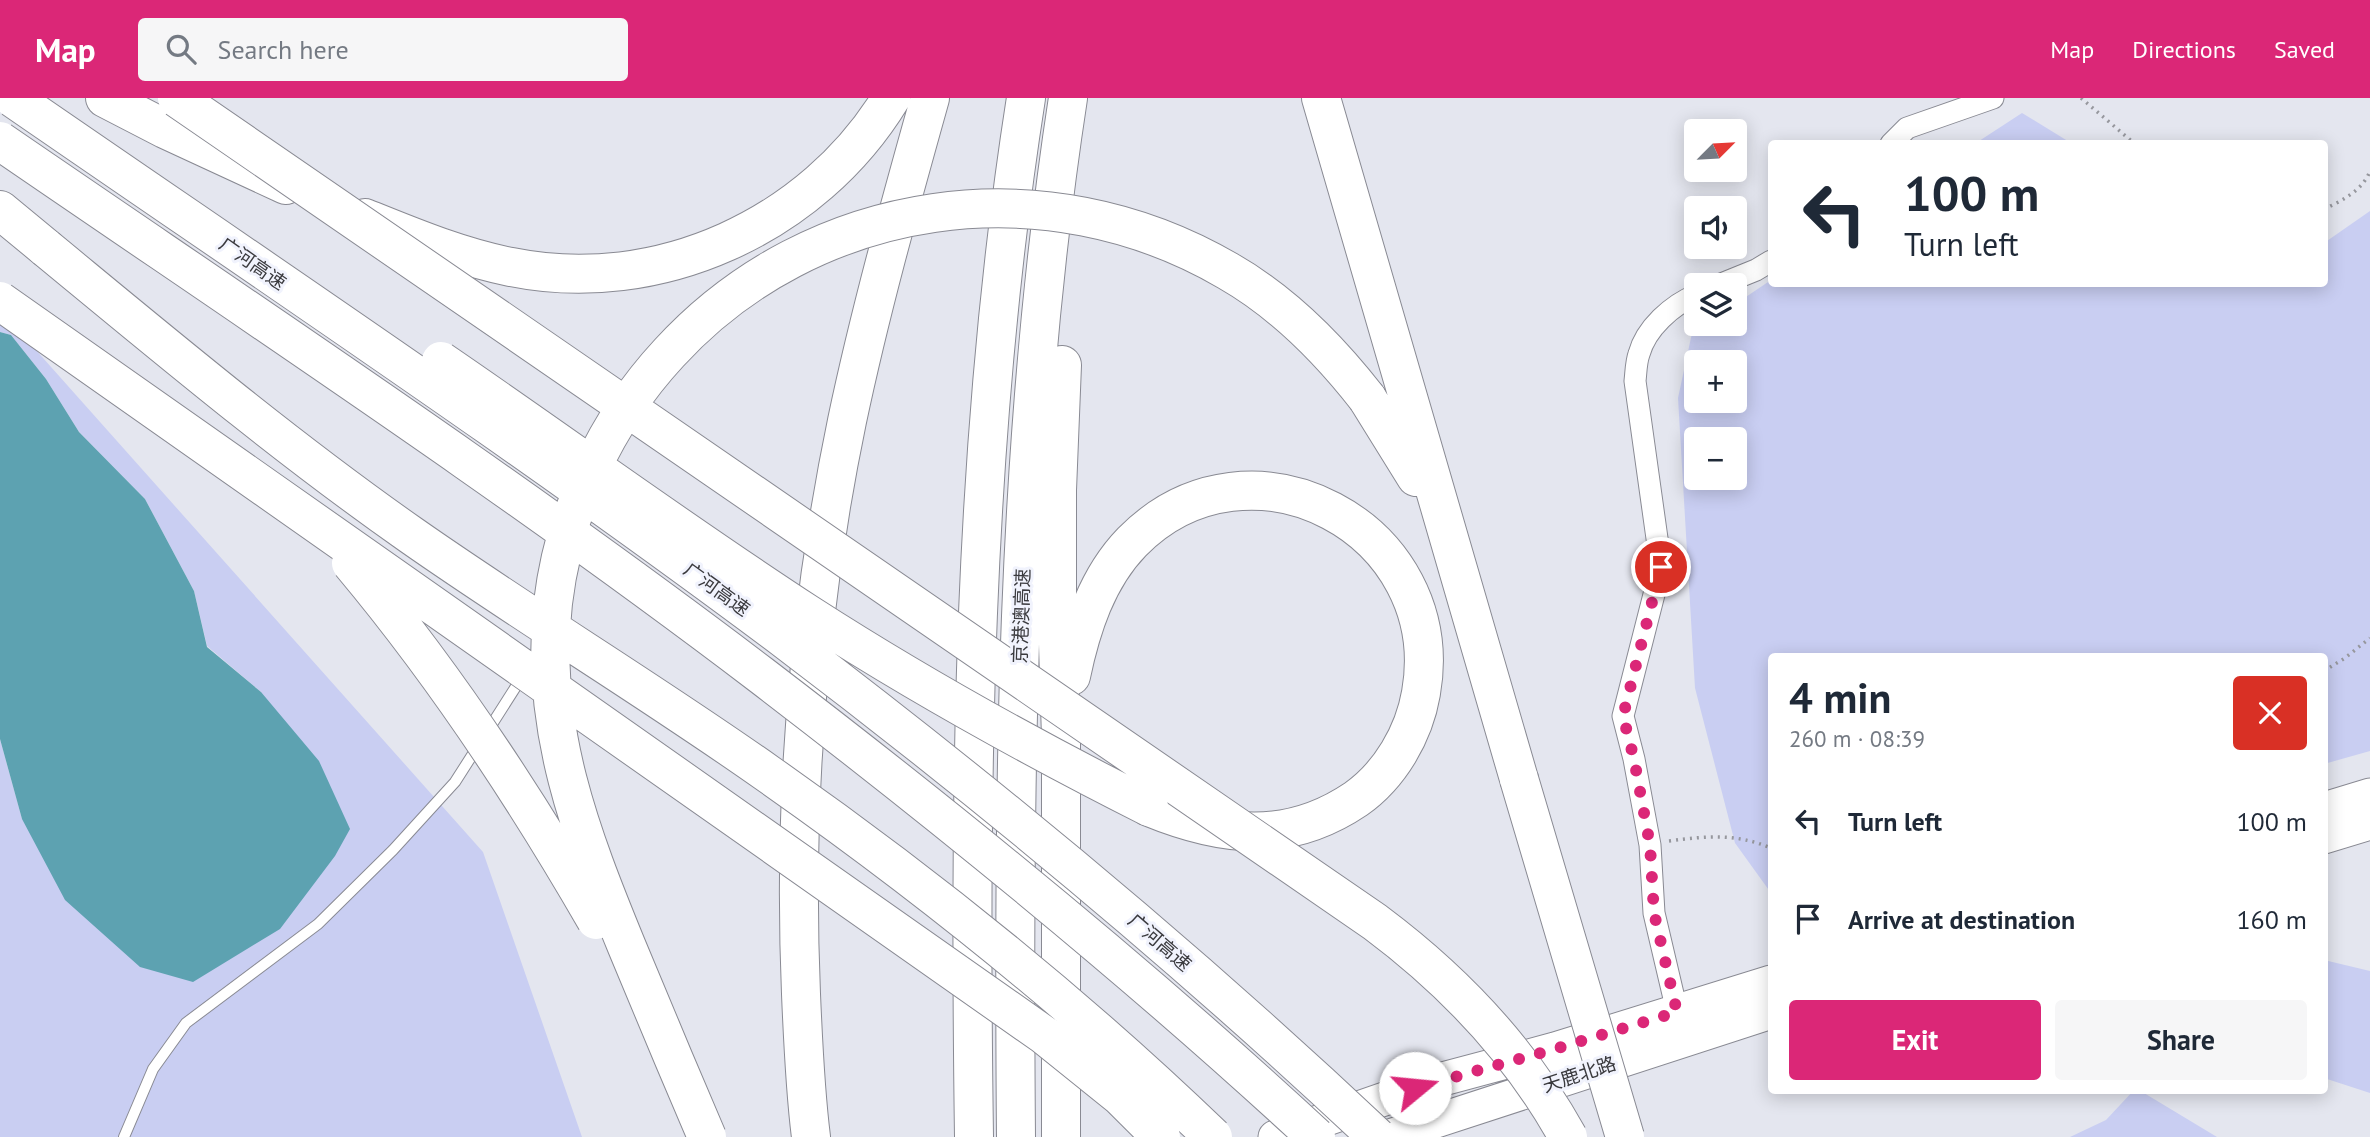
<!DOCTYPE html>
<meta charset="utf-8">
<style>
body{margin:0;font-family:"PT Sans","Noto Sans SC",sans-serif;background:#f6f6f7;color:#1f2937;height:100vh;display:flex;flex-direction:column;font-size:26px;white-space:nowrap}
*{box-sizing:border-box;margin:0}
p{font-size:23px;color:#747a83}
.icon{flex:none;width:38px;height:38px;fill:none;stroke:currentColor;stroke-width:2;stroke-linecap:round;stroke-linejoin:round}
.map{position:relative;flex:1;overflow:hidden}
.panel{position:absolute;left:1768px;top:555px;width:560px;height:441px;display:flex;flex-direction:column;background:#fff;border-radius:7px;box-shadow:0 4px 18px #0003}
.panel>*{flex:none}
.top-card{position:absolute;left:1768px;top:42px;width:560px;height:147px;border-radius:7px;box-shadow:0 4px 18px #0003;background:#fff;color:#1f2937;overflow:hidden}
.needle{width:46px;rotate:66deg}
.buttons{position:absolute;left:1684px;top:21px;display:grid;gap:14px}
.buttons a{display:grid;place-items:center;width:63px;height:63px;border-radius:7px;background:#fff;box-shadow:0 4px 18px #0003;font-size:35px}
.pin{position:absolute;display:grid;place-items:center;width:60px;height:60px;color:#fff;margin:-30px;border:4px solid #fff;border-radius:50%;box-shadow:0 2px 7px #0007}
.me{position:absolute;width:77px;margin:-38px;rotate:73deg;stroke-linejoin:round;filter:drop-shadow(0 0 5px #0008)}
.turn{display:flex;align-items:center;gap:24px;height:147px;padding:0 21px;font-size:32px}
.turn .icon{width:91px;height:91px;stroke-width:2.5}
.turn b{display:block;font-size:49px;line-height:60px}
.round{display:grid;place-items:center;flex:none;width:74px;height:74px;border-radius:7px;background:#f6f6f7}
.headline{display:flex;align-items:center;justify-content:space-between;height:119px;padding:0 21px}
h1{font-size:42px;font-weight:700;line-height:52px}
.action{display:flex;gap:14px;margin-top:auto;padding:14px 21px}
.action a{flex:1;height:80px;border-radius:7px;background:#db2777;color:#fff;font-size:28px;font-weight:700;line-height:80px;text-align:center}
.action a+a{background:#f6f6f7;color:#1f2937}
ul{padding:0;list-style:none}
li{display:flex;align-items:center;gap:21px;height:98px;padding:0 21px}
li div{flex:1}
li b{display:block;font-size:26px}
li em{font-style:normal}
header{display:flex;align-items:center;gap:42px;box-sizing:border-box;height:98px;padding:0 35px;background:#db2777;color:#fff}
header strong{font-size:33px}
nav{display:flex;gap:38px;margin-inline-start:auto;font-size:24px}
.search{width:490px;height:63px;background:#f6f6f7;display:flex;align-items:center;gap:18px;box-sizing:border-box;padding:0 24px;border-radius:7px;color:#747a83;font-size:26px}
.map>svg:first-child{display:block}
.green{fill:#c9cef2;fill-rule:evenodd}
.water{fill:#5da2b1}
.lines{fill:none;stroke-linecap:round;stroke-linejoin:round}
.lane-casing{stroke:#898a93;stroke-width:12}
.street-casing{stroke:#898a93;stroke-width:23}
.primary-casing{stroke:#898a93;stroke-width:35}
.highway-casing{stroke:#898a93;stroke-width:40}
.path{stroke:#96979d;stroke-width:3.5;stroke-dasharray:2 5;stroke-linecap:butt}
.lane{stroke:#fff;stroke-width:10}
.street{stroke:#fff;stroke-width:21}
.primary{stroke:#fff;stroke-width:33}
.highway{stroke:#fff;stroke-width:38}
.highway-bridge-casing{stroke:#898a93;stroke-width:40;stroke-linecap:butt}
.highway-bridge{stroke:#fff;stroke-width:38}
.route{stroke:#db2777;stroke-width:12;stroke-dasharray:0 21.6}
.labels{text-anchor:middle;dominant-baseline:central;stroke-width:6;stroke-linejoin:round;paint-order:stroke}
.street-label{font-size:19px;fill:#3a3a3e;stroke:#f1f3fd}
</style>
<header>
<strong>Map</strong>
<div class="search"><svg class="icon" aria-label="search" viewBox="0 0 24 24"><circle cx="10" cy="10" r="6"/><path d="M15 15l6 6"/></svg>Search here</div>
<nav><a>Map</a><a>Directions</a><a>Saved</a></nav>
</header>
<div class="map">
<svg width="2370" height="1039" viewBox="0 0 2370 1039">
<rect width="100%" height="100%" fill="#e4e6ef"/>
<path class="green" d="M2022 15 2071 45H1976Z
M2370 113V653L2324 666V558H1771V795L1735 745 1695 590 1678 300 1692 235 1706 226H1734V207L1771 182V186H2324V145ZM1734 264V303H1696V264ZM1734 341V380H1696V341Z
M0 224 27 242 483 754 582 1039H0V641L22 721 261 594 207 548 194 493 145 401 79 334 46 281 11 237 0 234Z
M2324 862 2370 873V995L2324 980Z
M2134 992H2139L2217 1039H2070L2106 1022Z"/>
<path class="water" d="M0 234 11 237 46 281 79 334 145 401 194 493 207 549 261 594 319 663 350 731 335 758 280 831 193 884 140 869 65 802 22 721 0 641Z"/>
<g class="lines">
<defs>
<path id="lane" d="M487 634 522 579
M124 1039 153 971 186 925 318 826 393 752 455 684 478 648"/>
<path id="street" d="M1891 46 1907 30 1993 0
M1719 187 1756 172 1771 163
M1677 913 1654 815 1650 747 1634 661 1623 618 1661 469 1635 283C1636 275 1636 264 1639 256 1646 230 1672 207 1696 197"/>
<path id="primary" d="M2324 711 2370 697
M2324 739 2370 725
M1275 1039 1439 982 1555 951 1771 884
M1387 1039 1771 914"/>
<path id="highway" d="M105 0 165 31 286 87
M1321 0 1519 681
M0 112 46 150
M365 120C412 139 460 159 511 169 658 199 813 128 891 0
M1367 300 1416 379
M1071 578C1081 530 1097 480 1132 444 1250 324 1450 431 1421 595 1414 636 1390 677 1356 701 1288 747 1222 739 1149 709
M811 1039C805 992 803 944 801 896 793 705 808 511 847 323 870 214 900 107 930 0
M974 1039C969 692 972 343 1026 0
M1016 1039C1013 692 1015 344 1068 0
M1061 1039V639L1057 515V392L1062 267"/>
</defs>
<use href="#lane" class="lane-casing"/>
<use href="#street" class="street-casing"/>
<use href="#primary" class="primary-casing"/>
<use href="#highway" class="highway-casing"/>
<path class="path" d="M2081 0 2135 46
M2324 111C2342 103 2363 92 2370 73
M2324 573 2345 560 2370 540
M1669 743C1708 738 1735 735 1771 750"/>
<use href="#lane" class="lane"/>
<use href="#street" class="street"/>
<use href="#primary" class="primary"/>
<use href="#highway" class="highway"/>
<defs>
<path id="highway-bridge" d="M13 0C271 178 532 352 783 540 989 696 1189 862 1377 1039
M177 0 1375 824C1454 883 1520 952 1568 1039
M0 43C255 218 514 389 761 577 952 723 1139 875 1316 1039
M46 150C165 248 284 348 411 437 528 519 651 593 767 675 924 785 1075 906 1213 1039
M0 203 1044 937 1121 999 1161 1039
M441 263C564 347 683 435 808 516 918 587 1032 650 1149 709
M351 465C444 576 524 697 596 822
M1519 681 1625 1039
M707 1039C680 976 653 912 627 849 581 737 539 629 553 505 564 412 606 323 669 255 813 98 1045 66 1228 173 1284 205 1328 250 1367 300"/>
</defs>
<use href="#highway-bridge" class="highway-bridge-casing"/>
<use href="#highway-bridge" class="highway-bridge"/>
</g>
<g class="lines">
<path class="route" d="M1415 990 1555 951 1677 914 1654 815 1650 747 1634 661 1623 618 1661 469"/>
</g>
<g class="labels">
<g class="street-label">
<text transform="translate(253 165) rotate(35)">广河高速</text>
<text transform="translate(717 491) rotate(36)">广河高速</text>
<text transform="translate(1021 518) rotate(-88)">京港澳高速</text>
<text transform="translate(1160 844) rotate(41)">广河高速</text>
<text transform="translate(1579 976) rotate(-18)">天鹿北路</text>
</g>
</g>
</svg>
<div class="buttons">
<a><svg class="needle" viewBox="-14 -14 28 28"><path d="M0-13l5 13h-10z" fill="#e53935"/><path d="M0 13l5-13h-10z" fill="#747a83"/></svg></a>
<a><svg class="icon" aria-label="sound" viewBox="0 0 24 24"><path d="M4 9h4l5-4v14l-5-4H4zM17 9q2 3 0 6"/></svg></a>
<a><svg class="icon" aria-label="layers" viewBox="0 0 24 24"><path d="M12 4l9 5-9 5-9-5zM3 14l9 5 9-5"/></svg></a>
<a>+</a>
<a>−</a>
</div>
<div class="pin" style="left:1661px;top:469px;background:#d93025"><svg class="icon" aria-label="arrive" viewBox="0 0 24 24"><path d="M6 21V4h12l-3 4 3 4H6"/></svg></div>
<svg class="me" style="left:1415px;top:990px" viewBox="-20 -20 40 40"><circle r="19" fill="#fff"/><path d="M0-13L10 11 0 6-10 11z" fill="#db2777"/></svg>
<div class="top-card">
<div class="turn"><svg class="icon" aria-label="left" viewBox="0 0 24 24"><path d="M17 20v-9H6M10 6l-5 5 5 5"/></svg><div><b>100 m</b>Turn left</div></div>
</div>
<section class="panel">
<div class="headline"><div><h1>4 min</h1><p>260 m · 08:39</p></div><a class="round" style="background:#d93025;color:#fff"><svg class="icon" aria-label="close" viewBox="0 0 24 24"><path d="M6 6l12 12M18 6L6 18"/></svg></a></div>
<ul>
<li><svg class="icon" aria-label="left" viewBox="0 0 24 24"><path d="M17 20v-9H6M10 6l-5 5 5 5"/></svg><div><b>Turn left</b></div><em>100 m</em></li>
<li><svg class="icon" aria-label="arrive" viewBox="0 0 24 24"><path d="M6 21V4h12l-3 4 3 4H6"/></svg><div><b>Arrive at destination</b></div><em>160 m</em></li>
</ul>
<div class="action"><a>Exit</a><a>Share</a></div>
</section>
</div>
